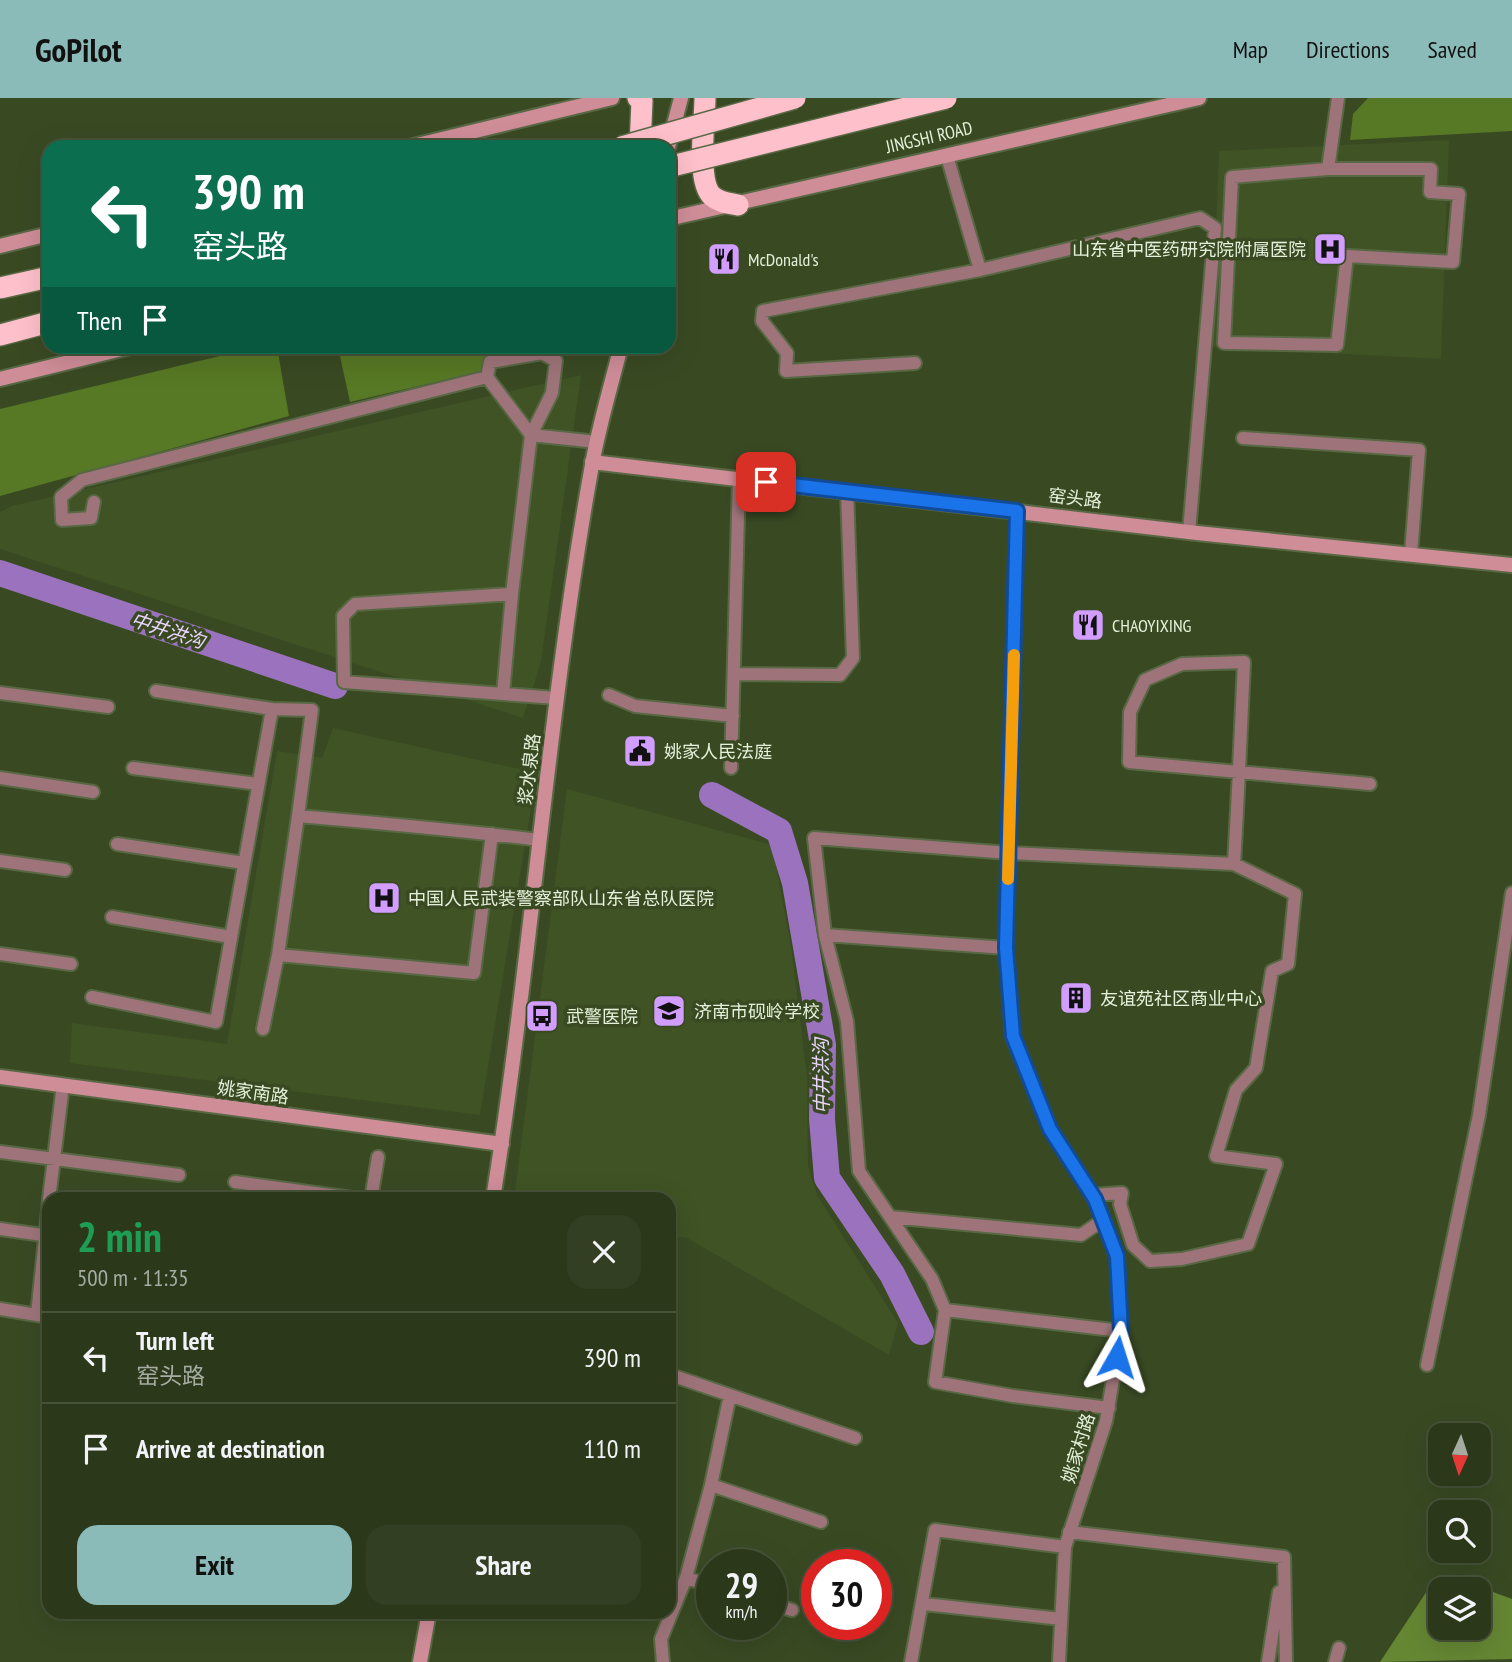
<!DOCTYPE html>
<meta charset="utf-8">
<style>
body{margin:0;font-family:"PT Sans Narrow","Noto Sans SC",sans-serif;background:#333f23;color:#f1f3f6;height:100vh;display:flex;flex-direction:column;font-size:26px;white-space:nowrap}
*{box-sizing:border-box;margin:0}
p{font-size:23px;color:#a6aca2}
.icon{flex:none;width:38px;height:38px;fill:none;stroke:currentColor;stroke-width:2;stroke-linecap:round;stroke-linejoin:round}
.map{position:relative;flex:1;overflow:hidden}
.side{position:absolute;left:42px;top:1094px;width:634px;height:427px;display:flex;flex-direction:column;background:#2b381a;border-radius:21px;box-shadow:0 7px 28px #0002,0 0 0 2px #475239}
.side>*{flex:none}
.banner{position:absolute;left:42px;top:42px;width:634px;height:214px;border-radius:21px;box-shadow:0 7px 28px #0002,0 0 0 2px #475239;background:#0b6e4f;color:#fff;overflow:hidden}
.needle{width:46px;rotate:183deg}
.tools{position:absolute;left:1428px;top:1325px;display:grid;gap:14px}
.tools a{display:grid;place-items:center;width:63px;height:63px;border-radius:14px;background:#2b381a;box-shadow:0 7px 28px #0002,0 0 0 2px #475239;font-size:35px}
.speed{position:absolute;left:696px;top:1451px;display:flex;gap:14px;font-size:35px;font-weight:700;text-align:center}
.speed>*{display:grid;place-content:center;width:91px;height:91px;border-radius:50%;background:#2b381a;box-shadow:0 7px 28px #0002,0 0 0 2px #475239;line-height:1}
.speed small{font-size:18px;font-weight:400}
.speed .limit{border:10px solid #d22;background:#fff;color:#111}
.pin{position:absolute;display:grid;place-items:center;width:60px;height:60px;color:#fff;margin:-30px;border-radius:14px;box-shadow:0 4px 10px #0006}
.me{position:absolute;width:77px;margin:-38px;rotate:6deg;stroke-linejoin:round;filter:drop-shadow(0 0 5px #0008)}
.turn{display:flex;align-items:center;gap:24px;height:147px;padding:0 35px;font-size:32px}
.turn .icon{width:91px;height:91px;stroke-width:2.5}
.turn b{display:block;font-size:49px;line-height:60px}
.then{display:flex;align-items:center;height:66px;padding:0 35px;background:#0003;gap:14px;font-size:26px}
.round{display:grid;place-items:center;flex:none;width:74px;height:74px;border-radius:21px;background:#333f23}
.summary{display:flex;align-items:center;justify-content:space-between;height:119px;padding:0 35px}
h1{font-size:42px;font-weight:600;line-height:52px;color:#1e9e55}
.cta{display:flex;gap:14px;margin-top:auto;padding:14px 35px}
.cta a{flex:1;height:80px;border-radius:21px;background:#8bbbb9;color:#111;font-size:28px;font-weight:600;line-height:80px;text-align:center}
.cta a+a{background:#333f23;color:#f1f3f6}
ul{padding:0;list-style:none}
li{display:flex;align-items:center;gap:21px;height:91px;padding:0 35px;border-top:2px solid #475239}
li div{flex:1}
li b{display:block;font-size:26px}
li em{font-style:normal}
header{display:flex;align-items:center;gap:42px;box-sizing:border-box;height:98px;padding:0 35px;background:#8bbbb9;color:#111}
header strong{font-size:33px}
nav{display:flex;gap:38px;margin-inline-start:auto;font-size:24px}
.map>svg:first-child{display:block}
.built{fill:#3f5324}
.green{fill:#577824}
.forest{fill:#658733}
.lines{fill:none;stroke-linecap:round;stroke-linejoin:round}
.river{stroke:#9b72be;stroke-width:26}
.street-casing{stroke:#586844;stroke-width:16}
.secondary-casing{stroke:#586844;stroke-width:18}
.highway-casing{stroke:#586844;stroke-width:24}
.street{stroke:#9e747a;stroke-width:12}
.secondary{stroke:#cf8d98;stroke-width:14}
.highway{stroke:#fec0ca;stroke-width:21}
.highway-bridge-casing{stroke:#586844;stroke-width:24;stroke-linecap:butt}
.highway-bridge{stroke:#fec0ca;stroke-width:21}
.route-casing{stroke:#114b97;stroke-width:18}
.route{stroke:#1a73e8;stroke-width:12}
.slow{stroke:#f59e0b;stroke-width:12}
.labels{text-anchor:middle;dominant-baseline:central;stroke-width:7;stroke-linejoin:round;paint-order:stroke}
.street-label{font-size:18px;fill:#e4f0d9;stroke:#394a23}
.poi-label{font-size:18px;fill:#e4f0d9;stroke:#394a23;text-anchor:start}
.water-label{font-size:19px;font-style:italic;fill:#ead5fe;stroke:#394a23}
</style>
<header>
<strong>GoPilot</strong>
<nav><a>Map</a><a>Directions</a><a>Saved</a></nav>
</header>
<div class="map">
<svg width="1512" height="1564" viewBox="0 0 1512 1564">
<rect width="100%" height="100%" fill="#394a23"/>
<path class="built" d="M1449 42 1441 261 1212 249 1219 53Z
M581 277 541 564 523 620 0 451V414L12 408Z
M333 630 537 675 480 1017 70 965 72 925 227 946 277 653 322 660Z
M567 691 772 747 791 848 807 979 808 1068 817 1097 898 1225 889 1257 687 1140 669 1138 668 1101H514Z"/>
<path class="green" d="M1368 0H1512V33L1350 42 1353 16Z
M564 248 565 254 350 304 338 249Z
M277 249 289 318 0 398V311L257 249Z"/>
<path class="forest" d="M1427 1493H1440V1530H1479V1494H1493L1512 1501V1561L1380 1564Z"/>
<g class="lines">
<path class="river" d="M0 475 335 588
M712 697 779 733 795 785 823 947 822 1021 827 1080 892 1176 921 1234"/>
<defs>
<path id="street" d="M947 58 980 172 1200 120 1215 130 1189 434
M1328 71H1431L1430 94 1459 96 1453 164 1347 158 1337 247 1224 245 1232 79Z
M1328 71 1338 0
M915 265 786 273 787 255 762 223 763 213 980 172
M1243 340 1419 352 1411 456
M94 404 91 420 62 422 61 399 82 382 487 279
M1017 413 1006 850 1012 938 1050 1031 1095 1101 1117 1158 1121 1233 1106 1323 1065 1449 1059 1564
M734 576 840 577 853 560 847 393
M156 593 272 611
M0 595 108 609
M503 596 512 496
M609 597 635 608 733 618
M556 600 344 584 343 518 355 506 512 496 531 337 487 279 490 264 542 255 556 263 552 295 531 337 597 344
M133 670 258 686
M731 670 739 381
M0 680 93 694
M492 736 474 875 278 857 298 718C379 725 459 732 539 742
M117 746 244 765
M0 763 65 772
M112 819 231 839
M825 837 814 740 1009 755 1234 766C1238 699 1241 631 1244 564L1182 566 1145 582 1130 614 1129 664 1370 686
M1006 850 825 837 847 923 859 1073 932 1181 945 1212 935 1284 1013 1298 1109 1310
M0 856 71 866
M92 899 216 924 272 611 312 612 298 718
M263 931 278 857
M0 1054 179 1077
M235 1084 359 1101
M1092 1097 1122 1095 1120 1106 1133 1147 1150 1163 1182 1161 1248 1146 1276 1066 1216 1058 1236 992 1256 970 1272 873 1288 866 1295 796 1234 766
M49 1101 63 987
M371 1101 378 1059
M890 1119 1081 1137 1103 1122
M0 1131 49 1138
M0 1211 49 1219
M945 1212 1121 1233
M37 1217 49 1103
M1427 1267 1479 1017 1512 795
M668 1276 855 1340
M730 1297 711 1387 821 1424
M711 1387 686 1480 712 1488
M1069 1434 1284 1459 1286 1564
M772 1506 792 1512
M924 1506 1061 1521
M663 1564 661 1541 686 1480
M911 1564 935 1432 1065 1449
M1268 1564 1279 1494
M1335 1564 1339 1550"/>
<path id="secondary" d="M409 49 612 0
M668 49 681 0
M668 121 1199 0
M0 148 49 136
M0 281 134 248
M592 364 1197 435 1512 467
M0 979 502 1046
M493 1101C532 857 548 610 592 367 599 327 611 288 621 248
M420 1564 429 1514"/>
<path id="highway" d="M638 0 642 3 640 49
M705 0C705 22 696 83 712 98 720 105 729 105 738 107
M0 237 49 224"/>
</defs>
<use href="#street" class="street-casing"/>
<use href="#secondary" class="secondary-casing"/>
<use href="#highway" class="highway-casing"/>
<use href="#street" class="street"/>
<use href="#secondary" class="secondary"/>
<use href="#highway" class="highway"/>
<defs>
<path id="highway-bridge" d="M621 49 795 0
M668 69 946 0
M0 190 49 179"/>
</defs>
<use href="#highway-bridge" class="highway-bridge-casing"/>
<use href="#highway-bridge" class="highway-bridge"/>
</g>
<g class="lines">
<defs>
<path id="route" d="M766 384 1017 413 1006 850 1013 938 1050 1031 1095 1101 1117 1158 1121 1233 1117 1259"/>
</defs>
<use href="#route" class="route-casing"/>
<use href="#route" class="route"/>
<path class="slow" d="M1008 781 1014 557"/>
</g>
<defs>
<symbol id="hospital-square" viewBox="-11 -11 22 22"><rect x="-9" y="-9" width="18" height="18" rx="4" fill="#d19dfe" stroke="#394a23"/><path d="M-5-5h3v3.5h4V-5h3V5h-3V1.5h-4V5h-3Z" fill="#111"/></symbol>
<symbol id="restaurant-square" viewBox="-11 -11 22 22"><rect x="-9" y="-9" width="18" height="18" rx="4" fill="#d19dfe" stroke="#394a23"/><path d="M-5-6h1v4h1v-4h1v4h1v-4h1v5L-1.5 .5V6h-2V.5L-5-1ZM5-6V6H3V1.5H1.5Q1.5-4 5-6Z" fill="#111"/></symbol>
<symbol id="civic-square" viewBox="-11 -11 22 22"><rect x="-9" y="-9" width="18" height="18" rx="4" fill="#d19dfe" stroke="#394a23"/><path d="M-.6-6.5H3V-4.5H.6V-3L4-1V1h2V6H-6V1h2V-1L-.6-3ZM-1.2 2.5V6h2.4V2.5Z" fill="#111"/></symbol>
<symbol id="building-square" viewBox="-11 -11 22 22"><rect x="-9" y="-9" width="18" height="18" rx="4" fill="#d19dfe" stroke="#394a23"/><path d="M-4-6H4V6H1V3H-1V6H-4ZM-2.5-4.3h1.7v1.8h-1.7ZM.8-4.3h1.7v1.8H.8ZM-2.5-1h1.7V.8h-1.7ZM.8-1h1.7V.8H.8Z" fill="#111"/></symbol>
<symbol id="school-square" viewBox="-11 -11 22 22"><rect x="-9" y="-9" width="18" height="18" rx="4" fill="#d19dfe" stroke="#394a23"/><path d="M0-5L7-2L0 1L-7-2ZM-4 1L0 2.5L4 1V4Q0 6-4 4Z" fill="#111"/></symbol>
<symbol id="bus-square" viewBox="-11 -11 22 22"><rect x="-9" y="-9" width="18" height="18" rx="4" fill="#d19dfe" stroke="#394a23"/><path d="M-5-6H5V4H4V6H2V4H-2V6H-4V4H-5ZM-3.5-4V0h7V-4ZM-3.5 1.2v1.5H-2V1.2ZM2 1.2v1.5H3.5V1.2Z" fill="#111"/></symbol>
</defs>
<g fill-rule="evenodd">
<use href="#hospital-square" x="1311" y="132" width="38" height="38"/>
<use href="#restaurant-square" x="705" y="142" width="38" height="38"/>
<use href="#restaurant-square" x="1069" y="508" width="38" height="38"/>
<use href="#civic-square" x="621" y="634" width="38" height="38"/>
<use href="#hospital-square" x="365" y="781" width="38" height="38"/>
<use href="#building-square" x="1057" y="881" width="38" height="38"/>
<use href="#school-square" x="650" y="894" width="38" height="38"/>
<use href="#bus-square" x="523" y="899" width="38" height="38"/>
</g>
<g class="labels">
<g class="street-label">
<text transform="translate(929 39) rotate(-13)">JINGSHI ROAD</text>
<text transform="translate(1075 400) rotate(7)">窑头路</text>
<text transform="translate(529 671) rotate(-83)">浆水泉路</text>
<text transform="translate(253 994) rotate(8)">姚家南路</text>
<text transform="translate(1078 1350) rotate(-73)">姚家村路</text>
</g>
<g class="poi-label">
<text x="1306" y="151" text-anchor="end">山东省中医药研究院附属医院</text>
<text x="748" y="161">McDonald's</text>
<text x="1112" y="527">CHAOYIXING</text>
<text x="664" y="653">姚家人民法庭</text>
<text x="408" y="800">中国人民武装警察部队山东省总队医院</text>
<text x="1100" y="900">友谊苑社区商业中心</text>
<text x="694" y="913">济南市砚岭学校</text>
<text x="566" y="918">武警医院</text>
</g>
<g class="water-label">
<text transform="translate(168 532) rotate(18)">中井洪沟</text>
<text transform="translate(821 978) rotate(-91)">中井洪沟</text>
</g>
</g>
</svg>
<div class="tools">
<a><svg class="needle" viewBox="-14 -14 28 28"><path d="M0-13l5 13h-10z" fill="#e53935"/><path d="M0 13l5-13h-10z" fill="#a6aca2"/></svg></a>
<a><svg class="icon" aria-label="search" viewBox="0 0 24 24"><circle cx="10" cy="10" r="6"/><path d="M15 15l6 6"/></svg></a>
<a><svg class="icon" aria-label="layers" viewBox="0 0 24 24"><path d="M12 4l9 5-9 5-9-5zM3 14l9 5 9-5"/></svg></a>
</div>
<div class="speed"><div>29<small>km/h</small></div><div class="limit">30</div></div>
<div class="pin" style="left:766px;top:384px;background:#d93025"><svg class="icon" aria-label="arrive" viewBox="0 0 24 24"><path d="M6 21V4h12l-3 4 3 4H6"/></svg></div>
<svg class="me" style="left:1117px;top:1259px" viewBox="-20 -20 40 40"><path d="M0-17L14 15 0 8-14 15z" fill="#1a73e8" stroke="#fff" stroke-width="4"/></svg>
<div class="banner">
<div class="turn"><svg class="icon" aria-label="left" viewBox="0 0 24 24"><path d="M17 20v-9H6M10 6l-5 5 5 5"/></svg><div><b>390 m</b>窑头路</div></div>
<div class="then">Then<svg class="icon" aria-label="arrive" viewBox="0 0 24 24"><path d="M6 21V4h12l-3 4 3 4H6"/></svg></div>
</div>
<section class="side">
<div class="summary"><div><h1>2 min</h1><p>500 m · 11:35</p></div><a class="round"><svg class="icon" aria-label="close" viewBox="0 0 24 24"><path d="M6 6l12 12M18 6L6 18"/></svg></a></div>
<ul>
<li><svg class="icon" aria-label="left" viewBox="0 0 24 24"><path d="M17 20v-9H6M10 6l-5 5 5 5"/></svg><div><b>Turn left</b><p>窑头路</p></div><em>390 m</em></li>
<li><svg class="icon" aria-label="arrive" viewBox="0 0 24 24"><path d="M6 21V4h12l-3 4 3 4H6"/></svg><div><b>Arrive at destination</b></div><em>110 m</em></li>
</ul>
<div class="cta"><a>Exit</a><a>Share</a></div>
</section>
</div>
